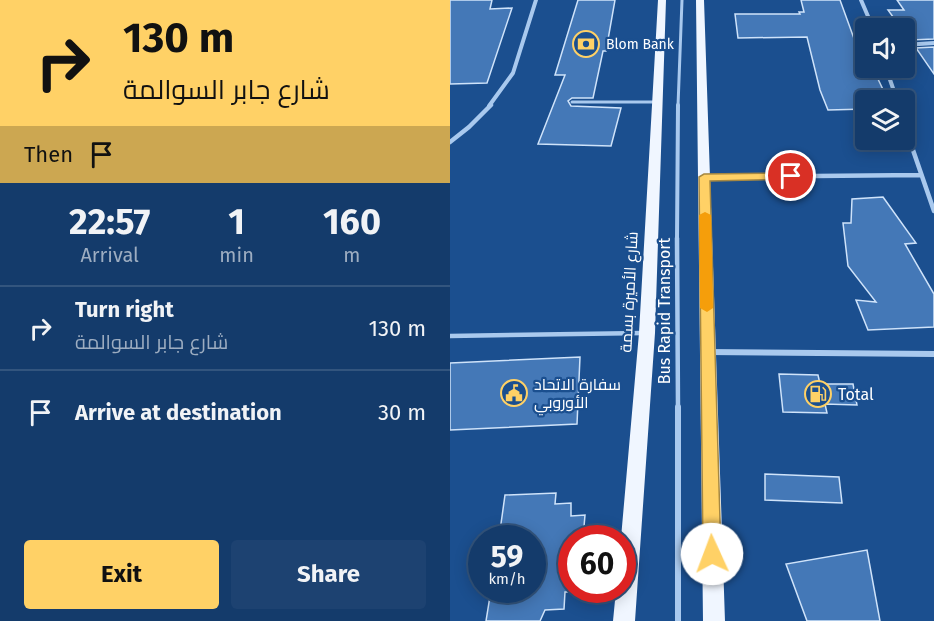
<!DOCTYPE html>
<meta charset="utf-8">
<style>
body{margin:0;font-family:"Fira Sans",Cairo,sans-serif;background:#1d4271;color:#f1f3f6;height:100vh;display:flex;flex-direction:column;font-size:22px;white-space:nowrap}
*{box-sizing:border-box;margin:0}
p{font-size:20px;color:#9dadc1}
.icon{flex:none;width:33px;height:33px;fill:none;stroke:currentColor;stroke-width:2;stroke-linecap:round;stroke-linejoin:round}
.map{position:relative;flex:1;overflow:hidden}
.side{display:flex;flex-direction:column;background:#143b6b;width:450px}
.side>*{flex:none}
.guide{background:#ffd166;color:#111;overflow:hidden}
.fabs{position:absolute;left:405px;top:18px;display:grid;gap:12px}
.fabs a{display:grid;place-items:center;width:60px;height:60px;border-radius:6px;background:#143b6b;box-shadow:0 3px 15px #0003,0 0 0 2px #33557e;font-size:30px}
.speed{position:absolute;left:18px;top:525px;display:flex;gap:12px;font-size:30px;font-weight:700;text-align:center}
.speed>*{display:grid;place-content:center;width:78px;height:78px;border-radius:50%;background:#143b6b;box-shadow:0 3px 15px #0003,0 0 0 2px #33557e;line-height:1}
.speed small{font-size:15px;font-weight:400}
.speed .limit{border:9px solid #d22;background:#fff;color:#111}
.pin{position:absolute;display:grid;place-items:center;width:51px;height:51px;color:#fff;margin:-26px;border:3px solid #fff;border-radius:50%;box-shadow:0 2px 6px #0007}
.me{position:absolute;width:66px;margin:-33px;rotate:358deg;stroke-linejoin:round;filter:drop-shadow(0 0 4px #0008)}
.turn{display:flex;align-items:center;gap:21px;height:126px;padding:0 24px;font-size:27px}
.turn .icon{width:78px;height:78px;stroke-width:2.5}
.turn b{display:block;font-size:42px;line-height:51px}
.then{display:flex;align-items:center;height:57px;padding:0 24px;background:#0003;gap:12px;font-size:22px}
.eta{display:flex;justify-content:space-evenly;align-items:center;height:102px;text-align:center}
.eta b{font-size:36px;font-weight:700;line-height:42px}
.primary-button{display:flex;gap:12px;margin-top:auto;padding:12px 24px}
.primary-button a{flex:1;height:69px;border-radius:6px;background:#ffd166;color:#111;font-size:24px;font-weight:700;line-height:69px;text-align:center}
.primary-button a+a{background:#1d4271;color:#f1f3f6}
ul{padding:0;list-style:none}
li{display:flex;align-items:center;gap:18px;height:84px;padding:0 24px;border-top:2px solid #33557e}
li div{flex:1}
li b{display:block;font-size:22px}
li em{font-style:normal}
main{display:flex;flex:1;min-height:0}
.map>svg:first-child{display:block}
.building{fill:#4478b7;stroke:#cfe3fa;stroke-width:1.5}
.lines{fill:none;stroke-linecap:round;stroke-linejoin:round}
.service-far3{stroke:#a9c9ee;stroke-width:3}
.service-far2{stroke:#a9c9ee;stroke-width:4}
.service-far1{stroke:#a9c9ee;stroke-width:4.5}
.service{stroke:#a9c9ee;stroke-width:6}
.minor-far2{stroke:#a9c9ee;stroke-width:4}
.minor-far1{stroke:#a9c9ee;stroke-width:4.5}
.minor{stroke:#a9c9ee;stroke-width:6}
.primary{fill:#f0f6ff;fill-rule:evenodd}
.route{fill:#ffd166;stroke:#a68842;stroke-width:1.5}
.slow{fill:#f59e0b}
.labels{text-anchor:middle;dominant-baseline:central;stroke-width:4.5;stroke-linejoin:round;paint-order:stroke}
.far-poi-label{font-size:14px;fill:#fff;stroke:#1b4f8f;text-anchor:start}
.street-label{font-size:16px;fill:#fff;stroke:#1b4f8f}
.poi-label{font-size:16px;fill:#fff;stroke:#1b4f8f;text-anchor:start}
</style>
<main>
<section class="side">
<div class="guide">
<div class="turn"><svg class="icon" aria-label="right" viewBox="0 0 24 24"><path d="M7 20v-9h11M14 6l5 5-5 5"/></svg><div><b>130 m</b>شارع جابر السوالمة</div></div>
<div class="then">Then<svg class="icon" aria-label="arrive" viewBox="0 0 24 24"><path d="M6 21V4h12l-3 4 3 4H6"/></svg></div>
</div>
<div class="eta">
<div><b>22:57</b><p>Arrival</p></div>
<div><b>1</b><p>min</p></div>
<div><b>160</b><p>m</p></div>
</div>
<ul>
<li><svg class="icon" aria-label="right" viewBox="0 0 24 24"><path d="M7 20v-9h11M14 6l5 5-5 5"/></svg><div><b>Turn right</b><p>شارع جابر السوالمة</p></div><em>130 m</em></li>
<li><svg class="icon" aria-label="arrive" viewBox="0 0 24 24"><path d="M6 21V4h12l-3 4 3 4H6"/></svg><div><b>Arrive at destination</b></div><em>30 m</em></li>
</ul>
<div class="primary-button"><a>Exit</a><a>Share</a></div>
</section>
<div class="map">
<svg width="484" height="621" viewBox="0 0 484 621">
<rect width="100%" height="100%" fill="#1b4f8f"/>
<path class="building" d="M0 0H42L40 9 62 8 37 83 0 84Z
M128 0H165L156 51H153L143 98H122L118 101 121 106 171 108 161 146 88 144 115 75H105Z
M351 0H390L418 77H427L438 100H416V109L378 110 370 90 357 37 288 38 285 14H350L349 12H354Z
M447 0H484V39L460 40 454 33V28H451L438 10H454Z
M484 47V74L466 48Z
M433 197 466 243 455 244 484 294V327L418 330 406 300 426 302 398 266 393 223H401L402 199Z
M130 357 127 424 0 430V363Z
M329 374 368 375 370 384H403L407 405 375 404 377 413 333 412Z
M315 474 389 477 392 503 315 500Z
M106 493 105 504 121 503V516L135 515 133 538H122V592H115L114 609 95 610 90 621H36L41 590H82V538H49L55 495Z
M417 550 430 621H357L336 564Z"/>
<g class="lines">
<path class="service-far3" d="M122 102H206
M228 106 232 0"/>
<path class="service-far2" d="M227 239 228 105"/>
<path class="service-far1" d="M227 238 228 408
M0 336 194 333"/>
<path class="service" d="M228 407V621"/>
<path class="minor-far2" d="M411 0 423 28
M454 45 484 43
M436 68 447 100
M39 106 63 73 86 0"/>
<path class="minor-far1" d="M454 124 484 211
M0 142 19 127 41 105
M254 177 471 175"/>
<path class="minor" d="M258 352 484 354"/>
<path class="primary" d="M208 0H216L205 333 185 621H163L166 590H172V538H171L189 333Z
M246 0H254L275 621H253Z"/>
</g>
<path class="route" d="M341 173 345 174V179L260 181 271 554 269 559 262 562 256 559 253 554 249 177 254 174Z"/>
<path class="slow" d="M255 212 261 215 263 308 257 312 250 308 249 215Z"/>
<defs>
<symbol id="bank-ring" viewBox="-11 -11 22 22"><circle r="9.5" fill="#1b4f8f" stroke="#ffd166" stroke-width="1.5"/><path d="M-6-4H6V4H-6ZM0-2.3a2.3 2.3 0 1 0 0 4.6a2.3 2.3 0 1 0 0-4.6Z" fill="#ffd166"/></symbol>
<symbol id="civic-ring" viewBox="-11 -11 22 22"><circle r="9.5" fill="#1b4f8f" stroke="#ffd166" stroke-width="1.5"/><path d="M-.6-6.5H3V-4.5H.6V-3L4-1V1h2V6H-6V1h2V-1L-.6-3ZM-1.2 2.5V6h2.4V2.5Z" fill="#ffd166"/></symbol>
<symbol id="fuel-ring" viewBox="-11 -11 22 22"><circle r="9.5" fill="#1b4f8f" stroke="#ffd166" stroke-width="1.5"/><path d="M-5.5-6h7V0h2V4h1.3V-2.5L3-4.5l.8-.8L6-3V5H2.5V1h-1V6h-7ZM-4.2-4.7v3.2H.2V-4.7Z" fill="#ffd166"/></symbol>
</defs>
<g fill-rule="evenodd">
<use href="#bank-ring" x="121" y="29" width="30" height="30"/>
<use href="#civic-ring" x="49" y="378" width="30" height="30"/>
<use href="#fuel-ring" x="353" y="379" width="30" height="30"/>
</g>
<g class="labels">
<g class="far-poi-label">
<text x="156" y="44">Blom Bank</text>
</g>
<g class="street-label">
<text transform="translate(179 292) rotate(-87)">شارع الأميرة بسمة</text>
<text transform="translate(214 311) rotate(-90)">Bus Rapid Transport</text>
</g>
<g class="poi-label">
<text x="84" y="384">سفارة الاتحاد<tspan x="84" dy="18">الأوروبي</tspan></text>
<text x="388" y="394">Total</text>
</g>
</g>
</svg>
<div class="fabs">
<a><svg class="icon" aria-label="sound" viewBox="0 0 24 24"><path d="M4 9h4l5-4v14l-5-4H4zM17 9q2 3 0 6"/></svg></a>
<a><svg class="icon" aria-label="layers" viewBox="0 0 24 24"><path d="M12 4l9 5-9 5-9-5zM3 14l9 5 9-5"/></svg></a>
</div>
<div class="speed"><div>59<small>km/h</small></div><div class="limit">60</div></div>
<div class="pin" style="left:341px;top:176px;background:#d93025"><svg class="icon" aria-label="arrive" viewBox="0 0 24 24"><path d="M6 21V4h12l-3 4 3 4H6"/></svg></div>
<svg class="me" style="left:262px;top:554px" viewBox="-20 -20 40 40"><circle r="19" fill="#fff"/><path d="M0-13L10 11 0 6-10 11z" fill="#ffd166"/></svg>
</div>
</main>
